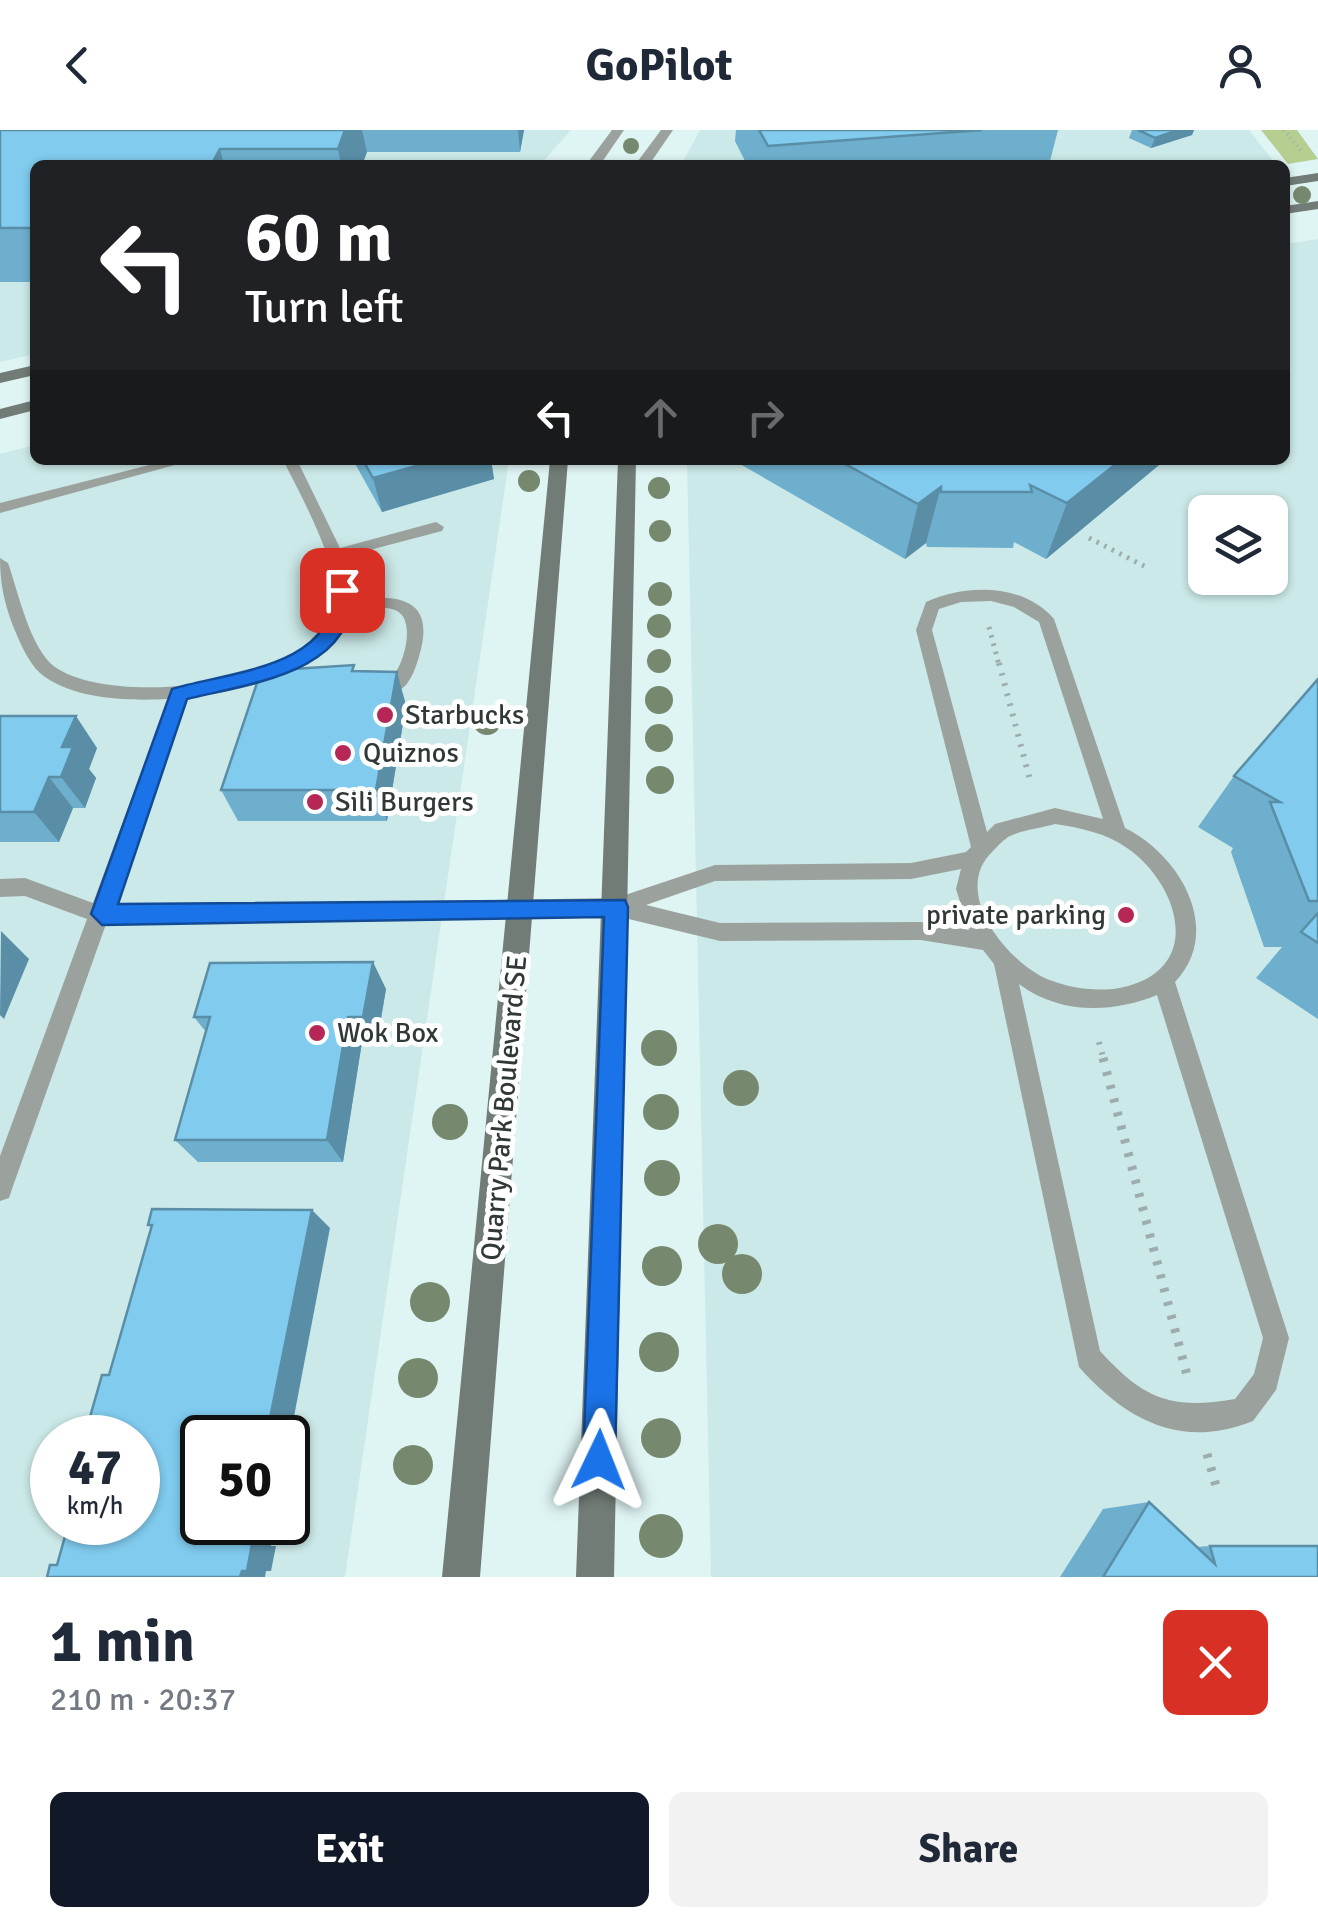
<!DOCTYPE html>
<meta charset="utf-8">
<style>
body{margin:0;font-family:Signika,sans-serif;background:#f2f2f3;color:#1f2937;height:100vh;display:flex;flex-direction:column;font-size:38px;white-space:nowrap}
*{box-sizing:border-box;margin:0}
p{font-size:32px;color:#747a83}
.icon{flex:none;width:55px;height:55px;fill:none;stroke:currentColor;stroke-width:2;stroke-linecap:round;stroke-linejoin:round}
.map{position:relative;height:1447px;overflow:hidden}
.panel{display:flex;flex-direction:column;background:#fff;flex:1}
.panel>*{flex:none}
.banner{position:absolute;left:30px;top:30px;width:1260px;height:305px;border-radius:15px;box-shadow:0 2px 8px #0004;background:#202124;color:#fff;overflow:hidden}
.controls{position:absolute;left:1188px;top:365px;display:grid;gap:20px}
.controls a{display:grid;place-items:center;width:100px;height:100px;border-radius:15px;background:#fff;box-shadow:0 2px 8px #0004;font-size:50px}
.speed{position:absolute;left:30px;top:1285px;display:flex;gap:20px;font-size:50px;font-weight:700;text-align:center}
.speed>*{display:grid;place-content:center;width:130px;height:130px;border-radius:50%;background:#fff;box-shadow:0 2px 8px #0004;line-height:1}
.speed small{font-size:25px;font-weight:400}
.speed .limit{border:5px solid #111;border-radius:15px;background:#fff;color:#111}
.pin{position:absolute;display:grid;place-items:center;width:85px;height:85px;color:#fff;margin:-42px;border-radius:20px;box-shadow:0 5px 15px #0006}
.me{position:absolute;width:110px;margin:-55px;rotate:2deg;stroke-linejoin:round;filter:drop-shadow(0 0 8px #0008)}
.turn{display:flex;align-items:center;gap:35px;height:210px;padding:0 50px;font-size:45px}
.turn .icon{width:130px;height:130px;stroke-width:2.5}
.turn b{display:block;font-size:70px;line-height:85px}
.lanes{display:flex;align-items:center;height:95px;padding:0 50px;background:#0003;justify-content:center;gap:50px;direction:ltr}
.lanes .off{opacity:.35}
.round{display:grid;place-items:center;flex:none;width:105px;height:105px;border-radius:15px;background:#f2f2f3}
.overview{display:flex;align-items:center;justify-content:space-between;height:170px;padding:0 50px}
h1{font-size:60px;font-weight:800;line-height:75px}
.primary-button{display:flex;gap:20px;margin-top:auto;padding:20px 50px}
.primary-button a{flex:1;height:115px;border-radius:15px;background:#111827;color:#fff;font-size:40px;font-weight:800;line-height:115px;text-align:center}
.primary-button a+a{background:#f2f2f3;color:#1f2937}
header{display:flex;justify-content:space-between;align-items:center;height:130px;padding:0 50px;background:#fff;font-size:45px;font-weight:800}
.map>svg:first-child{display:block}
.built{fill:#cbe9e8;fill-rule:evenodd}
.green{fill:#b6cf90}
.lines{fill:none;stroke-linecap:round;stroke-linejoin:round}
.path-far3{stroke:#9dadad;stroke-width:4;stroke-dasharray:1 4;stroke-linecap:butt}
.path-far2{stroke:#9dadad;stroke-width:5;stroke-dasharray:2.5 6;stroke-linecap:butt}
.path-far1{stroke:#9dadad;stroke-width:6;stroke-dasharray:2.5 8;stroke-linecap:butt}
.path{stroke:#9dadad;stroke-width:9;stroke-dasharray:4 10;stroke-linecap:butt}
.service{fill:#9ba29d;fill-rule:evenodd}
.tertiary{fill:#9ba29d;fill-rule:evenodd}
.secondary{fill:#727c76;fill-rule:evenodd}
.tree{fill:#76886e}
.wall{fill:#6eafcd}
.shaded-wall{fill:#5a8ea7}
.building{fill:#80cbee;stroke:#5a8ea7;stroke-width:2.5}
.route{fill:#1a73e8;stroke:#114b97;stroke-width:2.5}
.poi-dot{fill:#b62756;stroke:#fff;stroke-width:4}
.labels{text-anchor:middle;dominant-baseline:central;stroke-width:10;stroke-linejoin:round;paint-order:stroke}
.poi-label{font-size:28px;fill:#303838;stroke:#fff;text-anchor:start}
.street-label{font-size:28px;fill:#303838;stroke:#fff}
</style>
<header><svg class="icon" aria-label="back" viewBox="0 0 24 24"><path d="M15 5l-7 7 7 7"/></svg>GoPilot<svg class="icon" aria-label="person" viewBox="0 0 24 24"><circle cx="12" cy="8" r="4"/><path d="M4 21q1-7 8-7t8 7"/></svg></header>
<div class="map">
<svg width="1318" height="1447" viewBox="0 0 1318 1447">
<rect width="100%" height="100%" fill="#dff5f4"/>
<path class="built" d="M0 0H571L540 35H35V224L0 232Z
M700 0H1249L1274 32 681 35Z
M1318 109V1447H711L687 330H1285V114ZM1205 382H1270V448H1205Z
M35 315V330H509L345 1447H0V324ZM52 1308H138V1392H52ZM202 1308H288V1392H202Z"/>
<path class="green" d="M1261 0H1297L1318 29 1288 34Z"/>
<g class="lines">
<path class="path-far3" d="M1284 0 1302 22"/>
<path class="path-far2" d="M1089 408 1148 438
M989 497 999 535"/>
<path class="path-far1" d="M999 533 1030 650
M1099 912 1104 931"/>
<path class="path" d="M1103 928 1188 1249
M1207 1324 1216 1356"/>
<path class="service" d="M169 330H193L0 383V373Z
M283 330H297L340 418 436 392 444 397 442 401 343 427 352 471C392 464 434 465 421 519 418 531 414 545 406 555 397 564 381 568 370 566L367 561 370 556C377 554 386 553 392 547 404 535 416 491 397 481 384 474 364 480 349 483 344 491 340 503 333 510 301 549 234 562 187 567L113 776 616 768 715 735 911 733 966 722 971 717 916 500 926 472C966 454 1023 453 1054 489L1125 698C1180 725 1224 800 1175 852L1289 1208 1276 1260 1253 1291C1181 1320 1126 1290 1079 1237L994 834 983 820 921 810 720 811 616 786 106 794 12 1059 9 1068 0 1071V1026L87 789 25 766 0 767V749L25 748 93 773 168 569C129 571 72 570 40 543 27 531 20 512 13 496 4 472 0 453 0 428L8 433C18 461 30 519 55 537 114 578 309 556 334 480 346 446 299 362 283 330ZM991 471 1014 477 1039 492 1103 689 1055 678 995 694 987 702 932 500 939 479 961 472ZM1055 694C1081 698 1106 703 1127 718 1173 749 1204 827 1137 853 1110 864 1074 860 1047 849 1006 831 950 761 993 721 998 716 1004 709 1010 706 1023 700 1041 698 1055 694ZM961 739 956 759 969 800 921 792 720 793 646 775 715 751 911 749ZM1019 854C1060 885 1113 883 1157 865L1263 1208 1254 1244 1235 1269C1170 1280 1144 1269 1100 1221Z"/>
<path class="tertiary" d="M612 0H624L600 35H586Z
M661 0H673L649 35H635Z"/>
<path class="secondary" d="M1318 43V51L1285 56V48Z
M1318 71V79L1285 84V76Z
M35 235V245L0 253V243Z
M35 270V280L0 289V279Z
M550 330H568L480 1447H442Z
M618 330H636L614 1447H576Z"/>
</g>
<g class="tree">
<circle cx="631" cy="16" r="8"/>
<circle cx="1302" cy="65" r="9"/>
<circle cx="529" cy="351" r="11"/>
<circle cx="659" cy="358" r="11"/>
<circle cx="660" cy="401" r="11"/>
<circle cx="660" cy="464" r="12"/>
<circle cx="659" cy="496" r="12"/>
<circle cx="659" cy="531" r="12"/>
<circle cx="659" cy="570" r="14"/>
<circle cx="487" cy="591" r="14"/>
<circle cx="659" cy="608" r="14"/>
<circle cx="660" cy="650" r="14"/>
<circle cx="659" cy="918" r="18"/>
<circle cx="741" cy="958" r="18"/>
<circle cx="661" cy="982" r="18"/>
<circle cx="450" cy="992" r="18"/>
<circle cx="662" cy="1048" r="18"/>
<circle cx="718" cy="1114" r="20"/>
<circle cx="662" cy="1136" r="20"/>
<circle cx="742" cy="1144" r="20"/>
<circle cx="430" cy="1172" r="20"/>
<circle cx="659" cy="1222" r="20"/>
<circle cx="418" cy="1248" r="20"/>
<circle cx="661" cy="1308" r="20"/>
<circle cx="413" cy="1335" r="20"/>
<circle cx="661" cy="1406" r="22"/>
</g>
<path class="wall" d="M0 0H524L520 22H367L362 35H35V152H0Z
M736 0H1058L1049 35H747L735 11Z
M1132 0H1194L1192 5 1151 18 1129 8Z
M353 330H491L494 349 382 382Z
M733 330H1165L1046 429 1014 412 1013 418 927 417 926 413 905 429Z
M356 541 406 575 387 691H238L221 660Z
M1318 549V889L1256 848 1282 817H1264L1231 722 1233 718 1198 697 1234 646Z
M0 586 97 618 89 639 96 648 85 678H73L59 712H0Z
M386 859 377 912H362L343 1032H198L175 1010 206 902 194 887Z
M1149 1372 1196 1417 1210 1416 1318 1447H1060L1103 1379Z"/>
<path class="shaded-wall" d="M345 0H362L367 22 362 35H341L338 19Z
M518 0H524L520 22Z
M1178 0H1194L1192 5 1151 18 1155 8Z
M220 19 224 35H211Z
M438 330H491L494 349 382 382 373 348Z
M1121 330H1165L1046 429 1067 373Z
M941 357 926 413 905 429 918 374Z
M397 542 406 575 387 691 376 660Z
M76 586 97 618 89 639 96 648 85 678 61 647 62 617Z
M49 647 73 678 59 712 34 682Z
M1 801 29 829 4 889 0 885Z
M373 832 386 859 377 912 363 887Z
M348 887 362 912 343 1032 327 1010Z
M312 1080 330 1098 288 1318V1308H266Z
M252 1392H276L271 1416H276L271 1441H247V1414Z
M242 1441H266L265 1447H240Z"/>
<path class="building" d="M0 0H345L338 19H220L211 35H35V98H0Z
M759 0H982L768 16Z
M1138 0H1178L1155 8Z
M363 330H438L373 348Z
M838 330H1121L1067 373 1030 355 1032 362H941V357L918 374Z
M354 535 352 541 397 542 376 660H221L261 541Z
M1318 549V771H1309L1270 672H1280L1234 646Z
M0 586H76L62 617H73L61 647H49L34 682H0Z
M1318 783V813L1301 802Z
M373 832 363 887H348L327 1010H175L210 887H194L210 833Z
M152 1079 312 1080 266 1308H202V1392H252L247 1414H252L247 1441H242L240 1447H47L50 1435H57L69 1392H138V1308H84L102 1245H109L152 1095H148Z
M1149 1372 1215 1434 1210 1416H1318V1447H1103Z"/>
<path class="route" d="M342 454 352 460C356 543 247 554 187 569L118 774 625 770 628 777 615 1330 610 1341 599 1346 587 1341 583 1330 604 787 102 795 91 784 172 559C227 542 336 538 333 460Z"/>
<g class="poi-dot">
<circle cx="385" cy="585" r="10"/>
<circle cx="343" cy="623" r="10"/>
<circle cx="315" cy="672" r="10"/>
<circle cx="1126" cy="785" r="10"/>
<circle cx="317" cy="903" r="10"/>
</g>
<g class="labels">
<g class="poi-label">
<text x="405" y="585">Starbucks</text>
<text x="363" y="623">Quiznos</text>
<text x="335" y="672">Sili Burgers</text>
<text x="1106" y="785" text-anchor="end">private parking</text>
<text x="337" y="903">Wok Box</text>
</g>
<g class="street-label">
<text transform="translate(504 978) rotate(-85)">Quarry Park Boulevard SE</text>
</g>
</g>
</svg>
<div class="controls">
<a><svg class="icon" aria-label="layers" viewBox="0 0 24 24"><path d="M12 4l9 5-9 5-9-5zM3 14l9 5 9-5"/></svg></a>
</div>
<div class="speed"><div>47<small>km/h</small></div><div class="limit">50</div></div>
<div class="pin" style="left:342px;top:460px;background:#d93025"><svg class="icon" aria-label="arrive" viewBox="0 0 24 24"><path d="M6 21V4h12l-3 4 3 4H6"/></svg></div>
<svg class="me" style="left:599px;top:1330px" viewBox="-20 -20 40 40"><path d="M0-17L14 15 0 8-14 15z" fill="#1a73e8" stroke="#fff" stroke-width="4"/></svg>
<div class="banner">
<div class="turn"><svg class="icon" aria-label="left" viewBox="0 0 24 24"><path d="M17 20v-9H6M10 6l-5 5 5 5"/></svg><div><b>60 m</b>Turn left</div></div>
<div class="lanes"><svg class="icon" aria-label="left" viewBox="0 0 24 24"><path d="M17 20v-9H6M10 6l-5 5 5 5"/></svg><svg class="icon off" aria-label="ahead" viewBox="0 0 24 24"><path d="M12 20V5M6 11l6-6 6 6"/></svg><svg class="icon off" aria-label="right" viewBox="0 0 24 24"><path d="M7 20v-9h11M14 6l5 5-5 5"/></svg></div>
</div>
</div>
<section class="panel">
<div class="overview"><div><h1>1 min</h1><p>210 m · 20:37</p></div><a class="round" style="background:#d93025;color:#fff"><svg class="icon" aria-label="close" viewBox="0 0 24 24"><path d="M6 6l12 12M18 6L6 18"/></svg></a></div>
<div class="primary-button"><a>Exit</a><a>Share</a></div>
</section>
